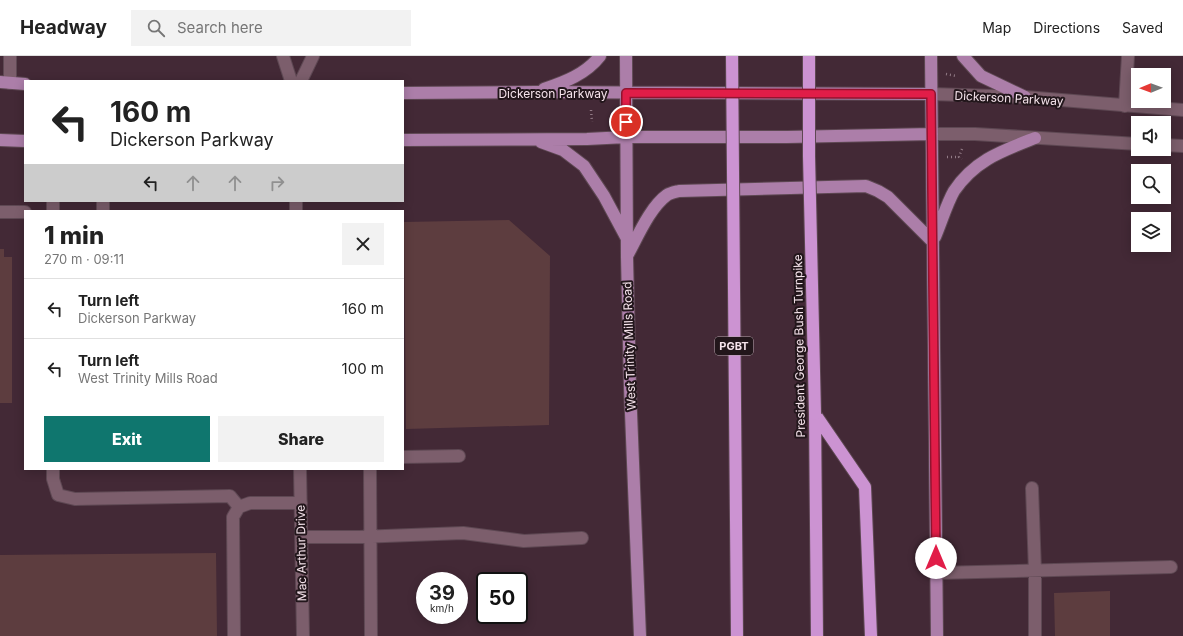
<!DOCTYPE html>
<meta charset="utf-8">
<style>
body{margin:0;font-family:Inter,sans-serif;background:#f2f2f2;color:#222;height:100vh;display:flex;flex-direction:column;font-size:15px;white-space:nowrap}
*{box-sizing:border-box;margin:0}
p{font-size:13px;color:#767676}
.icon{flex:none;width:22px;height:22px;fill:none;stroke:currentColor;stroke-width:2;stroke-linecap:round;stroke-linejoin:round}
.map{position:relative;flex:1;overflow:hidden}
.sheet{position:absolute;left:24px;top:154px;width:380px;height:260px;display:flex;flex-direction:column;background:#fff;border-radius:0px;box-shadow:0 2px 10px #0003}
.sheet>*{flex:none}
.guide{position:absolute;left:24px;top:24px;width:380px;height:122px;border-radius:0px;box-shadow:0 2px 10px #0003;background:#fff;color:#222;overflow:hidden}
.needle{width:26px;rotate:269deg}
.controls{position:absolute;left:1131px;top:12px;display:grid;gap:8px}
.controls a{display:grid;place-items:center;width:40px;height:40px;border-radius:0px;background:#fff;box-shadow:0 2px 10px #0003;font-size:20px}
.speed{position:absolute;left:416px;top:516px;display:flex;gap:8px;font-size:20px;font-weight:700;text-align:center}
.speed>*{display:grid;place-content:center;width:52px;height:52px;border-radius:50%;background:#fff;box-shadow:0 2px 10px #0003;line-height:1}
.speed small{font-size:10px;font-weight:400}
.speed .limit{border:2px solid #111;border-radius:6px;background:#fff;color:#111}
.pin{position:absolute;display:grid;place-items:center;width:34px;height:34px;color:#fff;margin:-17px;border:2px solid #fff;border-radius:50%;box-shadow:0 1px 4px #0007}
.me{position:absolute;width:44px;margin:-22px;rotate:0deg;stroke-linejoin:round;filter:drop-shadow(0 0 3px #0008)}
.turn{display:flex;align-items:center;gap:14px;height:84px;padding:0 20px;font-size:18px}
.turn .icon{width:52px;height:52px;stroke-width:2.5}
.turn b{display:block;font-size:28px;line-height:34px}
.lanes{display:flex;align-items:center;height:38px;padding:0 20px;background:#0003;justify-content:center;gap:20px;direction:ltr}
.lanes .off{opacity:.35}
.round{display:grid;place-items:center;flex:none;width:42px;height:42px;border-radius:0px;background:#f2f2f2}
.head{display:flex;align-items:center;justify-content:space-between;height:68px;padding:0 20px}
h1{font-size:24px;font-weight:800;line-height:30px}
.button{display:flex;gap:8px;margin-top:auto;padding:8px 20px}
.button a{flex:1;height:46px;border-radius:0px;background:#0f766e;color:#fff;font-size:16px;font-weight:800;line-height:46px;text-align:center}
.button a+a{background:#f2f2f2;color:#222}
ul{padding:0;list-style:none}
li{display:flex;align-items:center;gap:12px;height:60px;padding:0 20px;border-top:1px solid #e0e0e0}
li div{flex:1}
li b{display:block;font-size:15px}
li em{font-style:normal}
header{display:flex;align-items:center;gap:24px;box-sizing:border-box;height:56px;padding:0 20px;background:#fff;border-bottom:1px solid #e0e0e0}
header strong{font-size:19px}
nav{display:flex;gap:22px;margin-inline-start:auto;font-size:14px}
.search{width:280px;height:36px;background:#f2f2f2;display:flex;align-items:center;gap:10px;box-sizing:border-box;padding:0 14px;border-radius:0px;color:#767676;font-size:15px}
.map>svg:first-child{display:block}
.building{fill:#5d3d3f}
.lines{fill:none;stroke-linecap:round;stroke-linejoin:round}
.minor-casing{stroke:#5e4853;stroke-width:14}
.major-casing{stroke:#5e4853;stroke-width:14}
.highway-casing{stroke:#5e4853;stroke-width:14}
.path{stroke:#927b86;stroke-width:2.5;stroke-dasharray:1 3;stroke-linecap:butt}
.minor{stroke:#7c5e6c;stroke-width:12}
.major{stroke:#ac7ea9;stroke-width:12}
.highway{stroke:#cc93d2;stroke-width:12}
.highway-bridge-casing{stroke:#5e4853;stroke-width:14;stroke-linecap:butt}
.highway-bridge{stroke:#cc93d2;stroke-width:12}
.route-casing{stroke:#92132f;stroke-width:10}
.route{stroke:#e11d48;stroke-width:7}
.labels{text-anchor:middle;dominant-baseline:central;stroke-width:4;stroke-linejoin:round;paint-order:stroke}
.shield{fill:#22161b;stroke:#b6a6ad;stroke-width:1}
.shield-label{font-size:11px;font-weight:bold;fill:#f5e3eb}
.street-label{font-size:12px;fill:#f5e3eb;stroke:#22161b}
</style>
<header>
<strong>Headway</strong>
<div class="search"><svg class="icon" aria-label="search" viewBox="0 0 24 24"><circle cx="10" cy="10" r="6"/><path d="M15 15l6 6"/></svg>Search here</div>
<nav><a>Map</a><a>Directions</a><a>Saved</a></nav>
</header>
<div class="map">
<svg width="1183" height="580" viewBox="0 0 1183 580">
<rect width="100%" height="100%" fill="#432936"/>
<path class="building" d="M509 164 550 200 549 369 406 373 404 166Z
M0 193H4V201H12V347H0Z
M216 497 217 580H0V499Z
M1110 535V580H1055L1054 537Z"/>
<g class="lines">
<defs>
<path id="minor" d="M283 0 291 25
M301 25 313 0
M10 27V0
M931 38 1025 41 1183 54
M1125 50 1128 0
M932 78H975L1138 88
M1164 89 1183 90
M53 145V155
M103 145V155
M296 145V155
M0 156H25
M403 401 459 400
M53 413V423L58 439 75 443 230 440 239 451
M300 413 303 580
M370 413 371 580
M1032 432 1035 515V580
M302 481H359L463 477 524 485 582 482
M936 517 1171 511
M234 580 233 461 239 451 250 447H301"/>
<path id="major" d="M626 0 627 201 630 332 640 580
M931 0 937 580
M963 0 981 20 1025 41
M0 26 25 28
M544 33C565 26 586 18 600 0
M403 37 536 36 931 38
M0 84 25 85
M403 84 587 83 626 81H787L932 78
M541 86 563 94 584 110 604 140 626 181
M935 181C941 167 947 147 954 135 975 104 1002 95 1035 82
M627 200C637 182 650 151 667 139 670 137 675 136 679 135L866 130 878 135 888 141 933 186"/>
<path id="highway" d="M815 358 865 431 871 580
M815 358 817 580"/>
</defs>
<use href="#minor" class="minor-casing"/>
<use href="#major" class="major-casing"/>
<use href="#highway" class="highway-casing"/>
<path class="path" d="M946 18 956 20
M591 54 592 66
M962 93 959 101 962 103
M947 101H959"/>
<use href="#minor" class="minor"/>
<use href="#major" class="major"/>
<use href="#highway" class="highway"/>
<defs>
<path id="highway-bridge" d="M732 0 737 580
M809 0V100L815 358"/>
</defs>
<use href="#highway-bridge" class="highway-bridge-casing"/>
<use href="#highway-bridge" class="highway-bridge"/>
</g>
<g class="lines">
<defs>
<path id="route" d="M626 66V37L931 38 936 502"/>
</defs>
<use href="#route" class="route-casing"/>
<use href="#route" class="route"/>
</g>
<g class="labels">
<rect class="shield" x="715" y="281" width="38" height="18" rx="3"/>
<g class="shield-label">
<text x="734" y="290">PGBT</text>
</g>
<g class="street-label">
<text x="553" y="37">Dickerson Parkway</text>
<text transform="translate(1009 42) rotate(3)">Dickerson Parkway</text>
<text transform="translate(629 290) rotate(-92)">West Trinity Mills Road</text>
<text transform="translate(799 290) rotate(-91)">President George Bush Turnpike</text>
<text transform="translate(301 497) rotate(-91)">Mac Arthur Drive</text>
</g>
</g>
</svg>
<div class="controls">
<a><svg class="needle" viewBox="-14 -14 28 28"><path d="M0-13l5 13h-10z" fill="#e53935"/><path d="M0 13l5-13h-10z" fill="#767676"/></svg></a>
<a><svg class="icon" aria-label="sound" viewBox="0 0 24 24"><path d="M4 9h4l5-4v14l-5-4H4zM17 9q2 3 0 6"/></svg></a>
<a><svg class="icon" aria-label="search" viewBox="0 0 24 24"><circle cx="10" cy="10" r="6"/><path d="M15 15l6 6"/></svg></a>
<a><svg class="icon" aria-label="layers" viewBox="0 0 24 24"><path d="M12 4l9 5-9 5-9-5zM3 14l9 5 9-5"/></svg></a>
</div>
<div class="speed"><div>39<small>km/h</small></div><div class="limit">50</div></div>
<div class="pin" style="left:626px;top:66px;background:#d93025"><svg class="icon" aria-label="arrive" viewBox="0 0 24 24"><path d="M6 21V4h12l-3 4 3 4H6"/></svg></div>
<svg class="me" style="left:936px;top:502px" viewBox="-20 -20 40 40"><circle r="19" fill="#fff"/><path d="M0-13L10 11 0 6-10 11z" fill="#e11d48"/></svg>
<div class="guide">
<div class="turn"><svg class="icon" aria-label="left" viewBox="0 0 24 24"><path d="M17 20v-9H6M10 6l-5 5 5 5"/></svg><div><b>160 m</b>Dickerson Parkway</div></div>
<div class="lanes"><svg class="icon" aria-label="left" viewBox="0 0 24 24"><path d="M17 20v-9H6M10 6l-5 5 5 5"/></svg><svg class="icon off" aria-label="ahead" viewBox="0 0 24 24"><path d="M12 20V5M6 11l6-6 6 6"/></svg><svg class="icon off" aria-label="ahead" viewBox="0 0 24 24"><path d="M12 20V5M6 11l6-6 6 6"/></svg><svg class="icon off" aria-label="right" viewBox="0 0 24 24"><path d="M7 20v-9h11M14 6l5 5-5 5"/></svg></div>
</div>
<section class="sheet">
<div class="head"><div><h1>1 min</h1><p>270 m · 09:11</p></div><a class="round"><svg class="icon" aria-label="close" viewBox="0 0 24 24"><path d="M6 6l12 12M18 6L6 18"/></svg></a></div>
<ul>
<li><svg class="icon" aria-label="left" viewBox="0 0 24 24"><path d="M17 20v-9H6M10 6l-5 5 5 5"/></svg><div><b>Turn left</b><p>Dickerson Parkway</p></div><em>160 m</em></li>
<li><svg class="icon" aria-label="left" viewBox="0 0 24 24"><path d="M17 20v-9H6M10 6l-5 5 5 5"/></svg><div><b>Turn left</b><p>West Trinity Mills Road</p></div><em>100 m</em></li>
</ul>
<div class="button"><a>Exit</a><a>Share</a></div>
</section>
</div>
